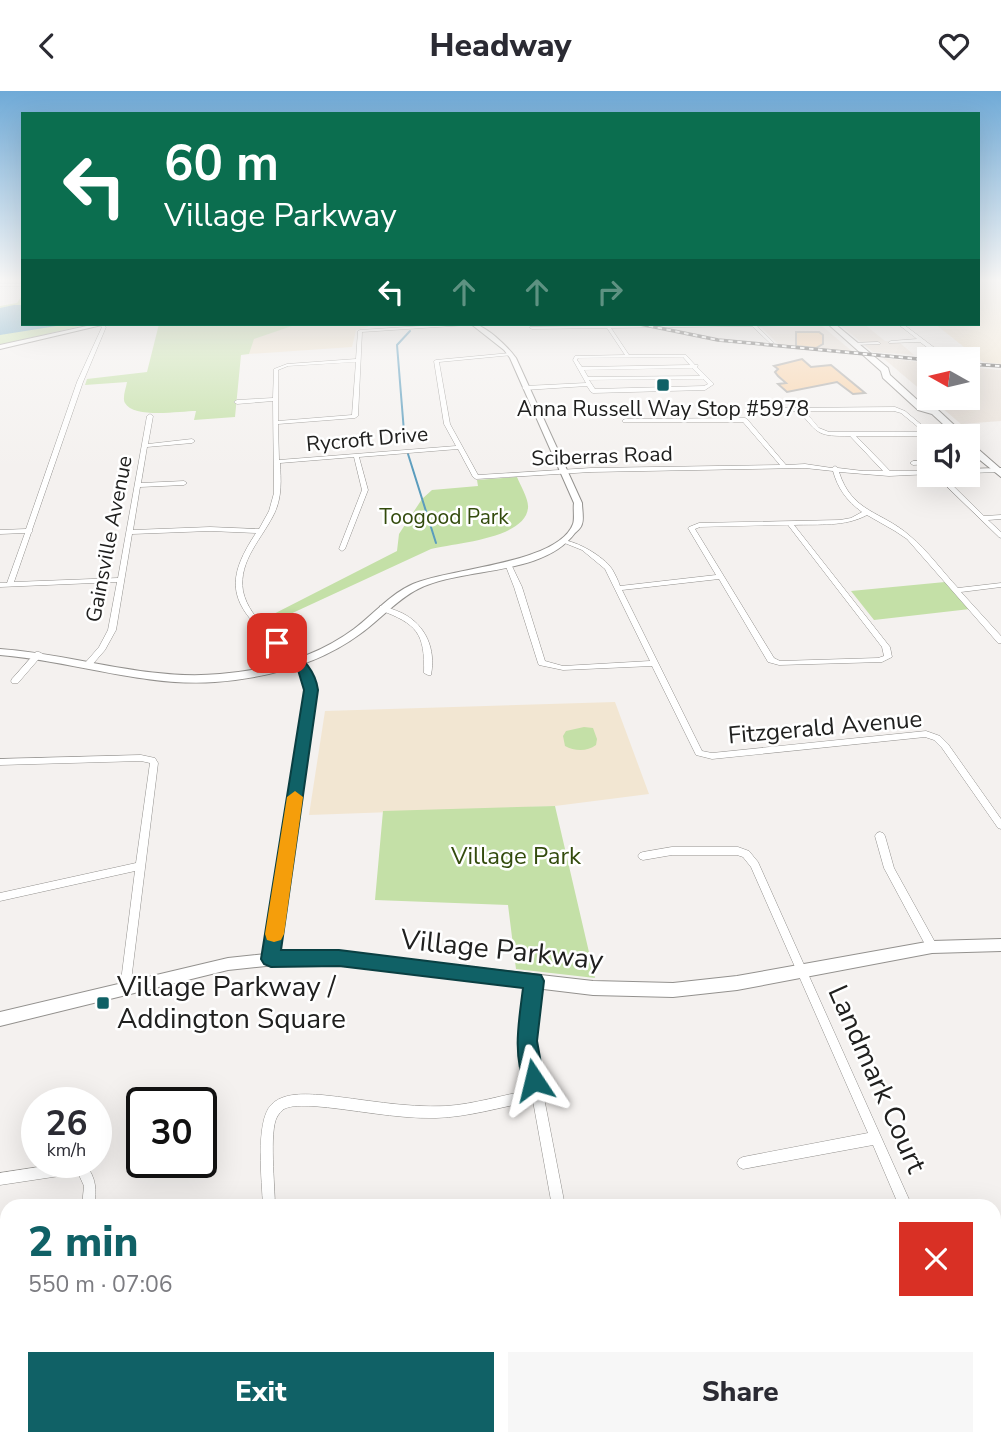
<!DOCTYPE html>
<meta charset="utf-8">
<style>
body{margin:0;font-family:"Nunito Sans",sans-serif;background:#f7f7f7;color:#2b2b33;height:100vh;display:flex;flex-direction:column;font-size:26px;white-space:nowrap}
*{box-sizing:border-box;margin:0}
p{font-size:23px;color:#7c7c81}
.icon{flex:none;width:38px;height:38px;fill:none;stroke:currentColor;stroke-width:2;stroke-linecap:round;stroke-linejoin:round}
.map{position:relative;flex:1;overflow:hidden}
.sheet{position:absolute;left:0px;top:1108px;width:1001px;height:247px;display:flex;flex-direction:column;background:#fff;border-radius:21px 21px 0 0;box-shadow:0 7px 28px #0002}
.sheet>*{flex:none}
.banner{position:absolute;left:21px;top:21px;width:959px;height:214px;border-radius:0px;box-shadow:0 7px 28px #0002;background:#0b6e4f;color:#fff;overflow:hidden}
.needle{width:46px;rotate:278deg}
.controls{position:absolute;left:917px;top:256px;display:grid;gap:14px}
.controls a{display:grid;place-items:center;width:63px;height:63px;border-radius:0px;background:#fff;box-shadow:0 7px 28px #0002;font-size:35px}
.speed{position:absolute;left:21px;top:996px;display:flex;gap:14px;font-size:35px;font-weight:700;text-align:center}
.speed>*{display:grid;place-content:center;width:91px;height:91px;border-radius:50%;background:#fff;box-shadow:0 7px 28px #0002;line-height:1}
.speed small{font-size:18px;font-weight:400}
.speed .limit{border:4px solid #111;border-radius:10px;background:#fff;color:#111}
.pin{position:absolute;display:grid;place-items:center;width:60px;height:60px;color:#fff;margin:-30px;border-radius:14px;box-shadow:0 4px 10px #0006}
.me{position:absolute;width:77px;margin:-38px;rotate:350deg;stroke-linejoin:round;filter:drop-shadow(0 0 5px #0008)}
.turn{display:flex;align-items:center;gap:24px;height:147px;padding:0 28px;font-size:32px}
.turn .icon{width:91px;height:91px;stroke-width:2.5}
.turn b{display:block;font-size:49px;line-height:60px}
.lanes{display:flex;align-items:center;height:66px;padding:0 28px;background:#0003;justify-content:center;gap:35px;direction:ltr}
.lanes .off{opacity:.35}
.round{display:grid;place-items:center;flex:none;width:74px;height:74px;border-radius:0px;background:#f7f7f7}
.overview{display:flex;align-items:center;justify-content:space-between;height:119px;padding:0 28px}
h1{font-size:42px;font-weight:800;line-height:52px;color:#106166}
.action{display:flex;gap:14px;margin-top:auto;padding:14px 28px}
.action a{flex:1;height:80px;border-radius:0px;background:#106166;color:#fff;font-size:28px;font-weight:800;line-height:80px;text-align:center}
.action a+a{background:#f7f7f7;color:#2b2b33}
header{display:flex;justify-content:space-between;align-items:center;height:91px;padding:0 28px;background:#fff;font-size:32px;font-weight:800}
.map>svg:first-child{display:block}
.built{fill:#ebe3db}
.education{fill:#f2e6d2}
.green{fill:#c4e0a7}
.water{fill:#5a9cbd}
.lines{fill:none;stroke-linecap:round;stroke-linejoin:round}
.stream{stroke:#5a9cbd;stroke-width:2}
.building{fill:#f8d3ab;stroke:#afadaa;stroke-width:2}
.street-casing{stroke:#93918e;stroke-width:1}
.secondary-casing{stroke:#93918e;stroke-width:2}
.primary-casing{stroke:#93918e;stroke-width:2}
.street{fill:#fff;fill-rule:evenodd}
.secondary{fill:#fff;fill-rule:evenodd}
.primary{fill:#fff;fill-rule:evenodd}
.rail-casing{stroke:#5d5c5b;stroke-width:3.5}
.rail{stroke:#fff;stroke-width:2;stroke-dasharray:4.5;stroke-linecap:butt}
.route{fill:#106166;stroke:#0a3f42;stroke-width:2}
.slow{fill:#f59e0b}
.poi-dot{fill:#106166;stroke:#fff;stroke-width:2.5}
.labels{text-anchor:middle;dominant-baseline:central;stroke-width:5;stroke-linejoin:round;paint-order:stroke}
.far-poi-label{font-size:21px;fill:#20201f;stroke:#fff}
.far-street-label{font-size:21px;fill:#20201f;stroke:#fff}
.far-park-label{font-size:21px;fill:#334b0d;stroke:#fff}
.street-label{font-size:24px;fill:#20201f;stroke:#fff}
.park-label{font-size:24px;fill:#334b0d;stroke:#fff}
.near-street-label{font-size:28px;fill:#20201f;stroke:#fff}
.near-poi-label{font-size:28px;fill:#20201f;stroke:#fff;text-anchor:start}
</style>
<header><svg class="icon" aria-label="back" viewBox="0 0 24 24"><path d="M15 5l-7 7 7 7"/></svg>Headway<svg class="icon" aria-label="heart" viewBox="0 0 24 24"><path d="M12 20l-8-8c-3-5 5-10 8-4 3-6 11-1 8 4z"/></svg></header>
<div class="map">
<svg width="1001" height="1354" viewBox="0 0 1001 1354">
<rect width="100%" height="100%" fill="#f4f1ef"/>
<path class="built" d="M839 233H864L885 250 899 251 914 264 873 261Z
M822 235 853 261 779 254 761 236Z
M883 267 929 272V306H968V276L1001 279V330L961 333Z"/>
<path class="education" d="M978 190H1001V273L983 271 935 233H978Z
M298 233H368V236L356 239 352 256 249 263 253 248Z
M615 611 649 703 555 715 309 724 325 620Z"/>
<path class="green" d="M23 203V233H89L0 254V215L17 212Z
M159 233H298L254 248 249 263 241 264 235 326 194 329 196 320C180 320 134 328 125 312 122 307 126 297 127 291L85 294 87 288 147 281Z
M517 386C520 394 529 408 528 417 525 448 454 452 431 458L260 537 256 532 397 460 399 443 422 408 432 399 478 395 477 389Z
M945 491 970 518 874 529 851 500Z
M584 636 593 637 597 648 596 654C587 661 574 660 565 655L563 645 566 640Z
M555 715 595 887 516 878 508 814 375 809 383 720Z"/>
<path class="water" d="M14 214H23V233H69L0 244V217Z"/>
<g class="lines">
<path class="stream" d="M405 353 397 254 410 240
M408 363 436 452"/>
</g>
<path class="building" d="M796 241H819L823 244V253L816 257 796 255Z
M802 268 811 276 831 274 865 302 853 303 837 291 787 301 778 293 786 292 778 285 775 281 778 278 774 275Z"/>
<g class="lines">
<defs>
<path id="street" d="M0 193H23V195H0Z
M99 233H103L106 236 83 291 32 439 33 440 31 442 14 491 118 487 147 325 150 323 153 325 148 353 192 348 195 350 192 352 147 356 141 392 184 390 187 392 184 394 140 396 133 439 210 436 259 438 269 420 274 402 273 310 237 313 234 311 237 309 273 307 274 278 287 273 356 268 358 240 360 239 451 233H470L468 234 362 241 358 325 355 327 278 333 279 369 456 355 444 333 434 270 436 269 510 262 512 263V264L439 271 450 333 478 384 591 377 780 374 743 331H623V329L625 328 745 327 747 328 786 374 805 373 832 377 835 375 838 377 863 380H883L850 345C818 345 819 344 799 320L782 321 779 319 782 317 895 316 905 320 935 345H856L890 380H929V383H931L889 385 839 381C852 422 882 420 910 445 928 460 942 480 958 497L1001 492V496L961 501 1001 545V552H998L907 448 895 440 867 424C845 436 819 433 794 434L890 556 892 566 882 571 779 574 768 571 719 488 622 499 702 660 712 662 926 640 940 645 948 653 1001 728V738L998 737 942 657 934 649 925 646 712 668 696 664 652 575 563 579 539 574 538 572 514 496 505 473 506 472 508 471 511 473 522 496 545 570 563 575 650 570 605 478 582 459 562 451V449C577 450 603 465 612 478 615 483 618 489 620 495L716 484 688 437 689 436 699 432 840 429 851 427 862 421C847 410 838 398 833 380L805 377 591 381 476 388 473 386 458 358 359 366 368 399 345 458 342 460 339 458 362 399 354 366 280 372C281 389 282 405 275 421 263 447 238 469 243 500 250 532 282 546 302 570 309 579 312 588 315 599L276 868 275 871 271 873 267 871 266 868 307 599C300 570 285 562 265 543 226 508 229 483 256 442L210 440 132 443 116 539 105 559 92 574H89L85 572 99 556 108 539 117 491 0 496V492H7L25 442 0 443V439L26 438 77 291 102 236ZM356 271 352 324 278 330V279L288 275ZM805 320H894L901 322 924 341H829L819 337ZM788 434 882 556 884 565 878 567 780 570 774 567 695 438 700 436Z
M741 233H824L822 234 757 235 773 251V252L771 253 752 235 611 237 629 264H686L695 274H698L697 276 714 293 705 299 593 302 591 301 587 295 525 299 522 297 525 295 586 292 573 269 575 265 625 264 607 237 532 238 530 237V236ZM683 266 690 274 582 276 577 269 578 267ZM692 277 700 285 588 286 584 279ZM703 288 708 293 704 295 595 298 589 289Z
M898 233H903L944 264V266H940L920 251 889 252V251L891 250 917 248Z
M878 251 880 252V253L855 254 853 253 855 252Z
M929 369V373L913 374 910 372 913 370Z
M1001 377V381L968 382V378Z
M934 383H941L984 425 1001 424V428L988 429 1001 441V447L999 446Z
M380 515C388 516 395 519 402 522 426 534 436 558 431 584H428L424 582C425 542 417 533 380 519Z
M36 561H39L43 563 18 592H12L11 590 12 588Z
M141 664 155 667 158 672 130 898 129 901 125 903 121 901 120 898 135 780 0 810V802L136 772 150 672 141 670 0 674V668Z
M880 741 883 742 885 745 894 777 936 853 937 856 936 859 932 860 928 859 884 777 875 745 877 742Z
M672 756H738L749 760 758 771 912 1115H899L873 1054 743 1078 739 1076 737 1072 739 1068 743 1066 868 1042 751 776 743 766 737 764H672L643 769 640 768 638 765 640 762 643 761Z
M534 885 538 887 539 890 533 950 565 1115H552L533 1010C501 1016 469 1026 436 1027 395 1028 353 1018 312 1015 303 1015 292 1014 284 1018 282 1019 278 1024 277 1026 269 1040 275 1096 275 1115H263C262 1091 255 1031 271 1014 283 1001 306 1003 322 1004 363 1008 404 1017 446 1015 475 1013 502 1004 531 999L521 950 529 890 530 887Z
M71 1071 86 1074C96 1087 97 1099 94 1115H82L84 1095 79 1084 73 1083 0 1094V1082Z
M48 1348H63V1354H47Z
M568 1348H584L582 1354H566Z"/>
<path id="secondary" d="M96 233H106L0 258V254Z
M471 233C484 232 508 256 516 267L582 412C582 418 584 428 582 433 581 437 578 439 575 442 542 486 464 475 418 498 396 509 380 529 360 543 318 574 266 587 215 591 142 596 73 570 0 564V558C74 563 145 590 220 583 268 579 315 567 354 538 374 523 390 503 413 493 449 477 558 473 573 433 575 428 573 418 574 412L510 267 504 259Z
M1001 848V860L932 862 737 899 673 906 593 904 339 873H285L228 879 0 935V921L228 867 285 861H339L593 890 673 892 737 885 932 850Z"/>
<path id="primary" d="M828 233H835L888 277 890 284 924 315 938 319 966 345H956L932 323 918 319 883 287 881 280Z
M971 352H977L978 358 1001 378V386L970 361Z"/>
</defs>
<use href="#street" class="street-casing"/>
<use href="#secondary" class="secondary-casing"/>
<use href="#primary" class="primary-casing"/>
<use href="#street" class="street"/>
<use href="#secondary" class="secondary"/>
<use href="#primary" class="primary"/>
<defs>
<path id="rail" d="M640 233 718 249 929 269
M968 273 1001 275"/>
</defs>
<use href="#rail" class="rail-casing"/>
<use href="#rail" class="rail"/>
</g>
<linearGradient id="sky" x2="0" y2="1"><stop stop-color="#6faad7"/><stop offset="0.5" stop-color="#faf9f8"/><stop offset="1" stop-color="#faf9f8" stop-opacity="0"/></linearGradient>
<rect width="1001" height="379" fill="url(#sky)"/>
<path class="route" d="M277 547 282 549C298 564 315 576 318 599L281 859H339L541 884 544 890 537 950 544 989 541 996 534 999 526 996C512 964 519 930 523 897L339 875 271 876 264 873 261 868 304 599 298 579 270 552Z"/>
<path class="slow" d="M295 700 303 706 284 843 281 849 274 851 267 849 265 843 287 706Z"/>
<g class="poi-dot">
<rect x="656" y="287" width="14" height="14" rx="3.5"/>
<rect x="96" y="905" width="14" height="14" rx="3.5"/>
</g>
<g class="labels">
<g class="far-poi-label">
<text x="663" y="318">Anna Russell Way Stop #5978</text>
</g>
<g class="far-street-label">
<text transform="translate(367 348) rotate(-5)">Rycroft Drive</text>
<text transform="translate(602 365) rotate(-2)">Sciberras Road</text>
<text transform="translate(109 448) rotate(-79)">Gainsville Avenue</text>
</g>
<g class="far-park-label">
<text x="444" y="426">Toogood Park</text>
</g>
<g class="street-label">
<text transform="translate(825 636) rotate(-5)">Fitzgerald Avenue</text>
</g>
<g class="park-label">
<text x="516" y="765">Village Park</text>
</g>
<g class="near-street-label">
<text transform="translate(502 859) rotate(6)">Village Parkway</text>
<text transform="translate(877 988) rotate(66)">Landmark Court</text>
</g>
<g class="near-poi-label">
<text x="117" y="896">Village Parkway /<tspan x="117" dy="32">Addington Square</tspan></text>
</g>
</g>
</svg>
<div class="controls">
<a><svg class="needle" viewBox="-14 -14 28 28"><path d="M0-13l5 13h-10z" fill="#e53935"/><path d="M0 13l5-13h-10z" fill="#7c7c81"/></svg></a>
<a><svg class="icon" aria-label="sound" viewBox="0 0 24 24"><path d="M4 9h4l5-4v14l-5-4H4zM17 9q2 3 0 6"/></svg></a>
</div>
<div class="speed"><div>26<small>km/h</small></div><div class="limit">30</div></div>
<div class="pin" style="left:277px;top:552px;background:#d93025"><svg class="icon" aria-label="arrive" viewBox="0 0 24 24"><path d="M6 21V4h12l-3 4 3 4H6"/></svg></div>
<svg class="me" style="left:534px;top:989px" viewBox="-20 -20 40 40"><path d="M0-17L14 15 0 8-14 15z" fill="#106166" stroke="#fff" stroke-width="4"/></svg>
<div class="banner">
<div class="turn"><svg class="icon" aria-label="left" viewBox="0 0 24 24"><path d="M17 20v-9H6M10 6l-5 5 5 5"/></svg><div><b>60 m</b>Village Parkway</div></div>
<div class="lanes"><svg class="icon" aria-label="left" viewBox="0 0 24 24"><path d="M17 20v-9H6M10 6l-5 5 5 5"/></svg><svg class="icon off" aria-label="ahead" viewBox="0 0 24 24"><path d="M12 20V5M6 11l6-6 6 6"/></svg><svg class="icon off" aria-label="ahead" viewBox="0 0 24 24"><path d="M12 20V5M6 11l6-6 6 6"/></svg><svg class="icon off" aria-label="right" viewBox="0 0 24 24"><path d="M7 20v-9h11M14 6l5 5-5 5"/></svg></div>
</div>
<section class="sheet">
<div class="overview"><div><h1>2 min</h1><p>550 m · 07:06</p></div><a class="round" style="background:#d93025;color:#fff"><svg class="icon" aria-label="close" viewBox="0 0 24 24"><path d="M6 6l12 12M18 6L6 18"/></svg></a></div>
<div class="action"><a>Exit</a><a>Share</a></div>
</section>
</div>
